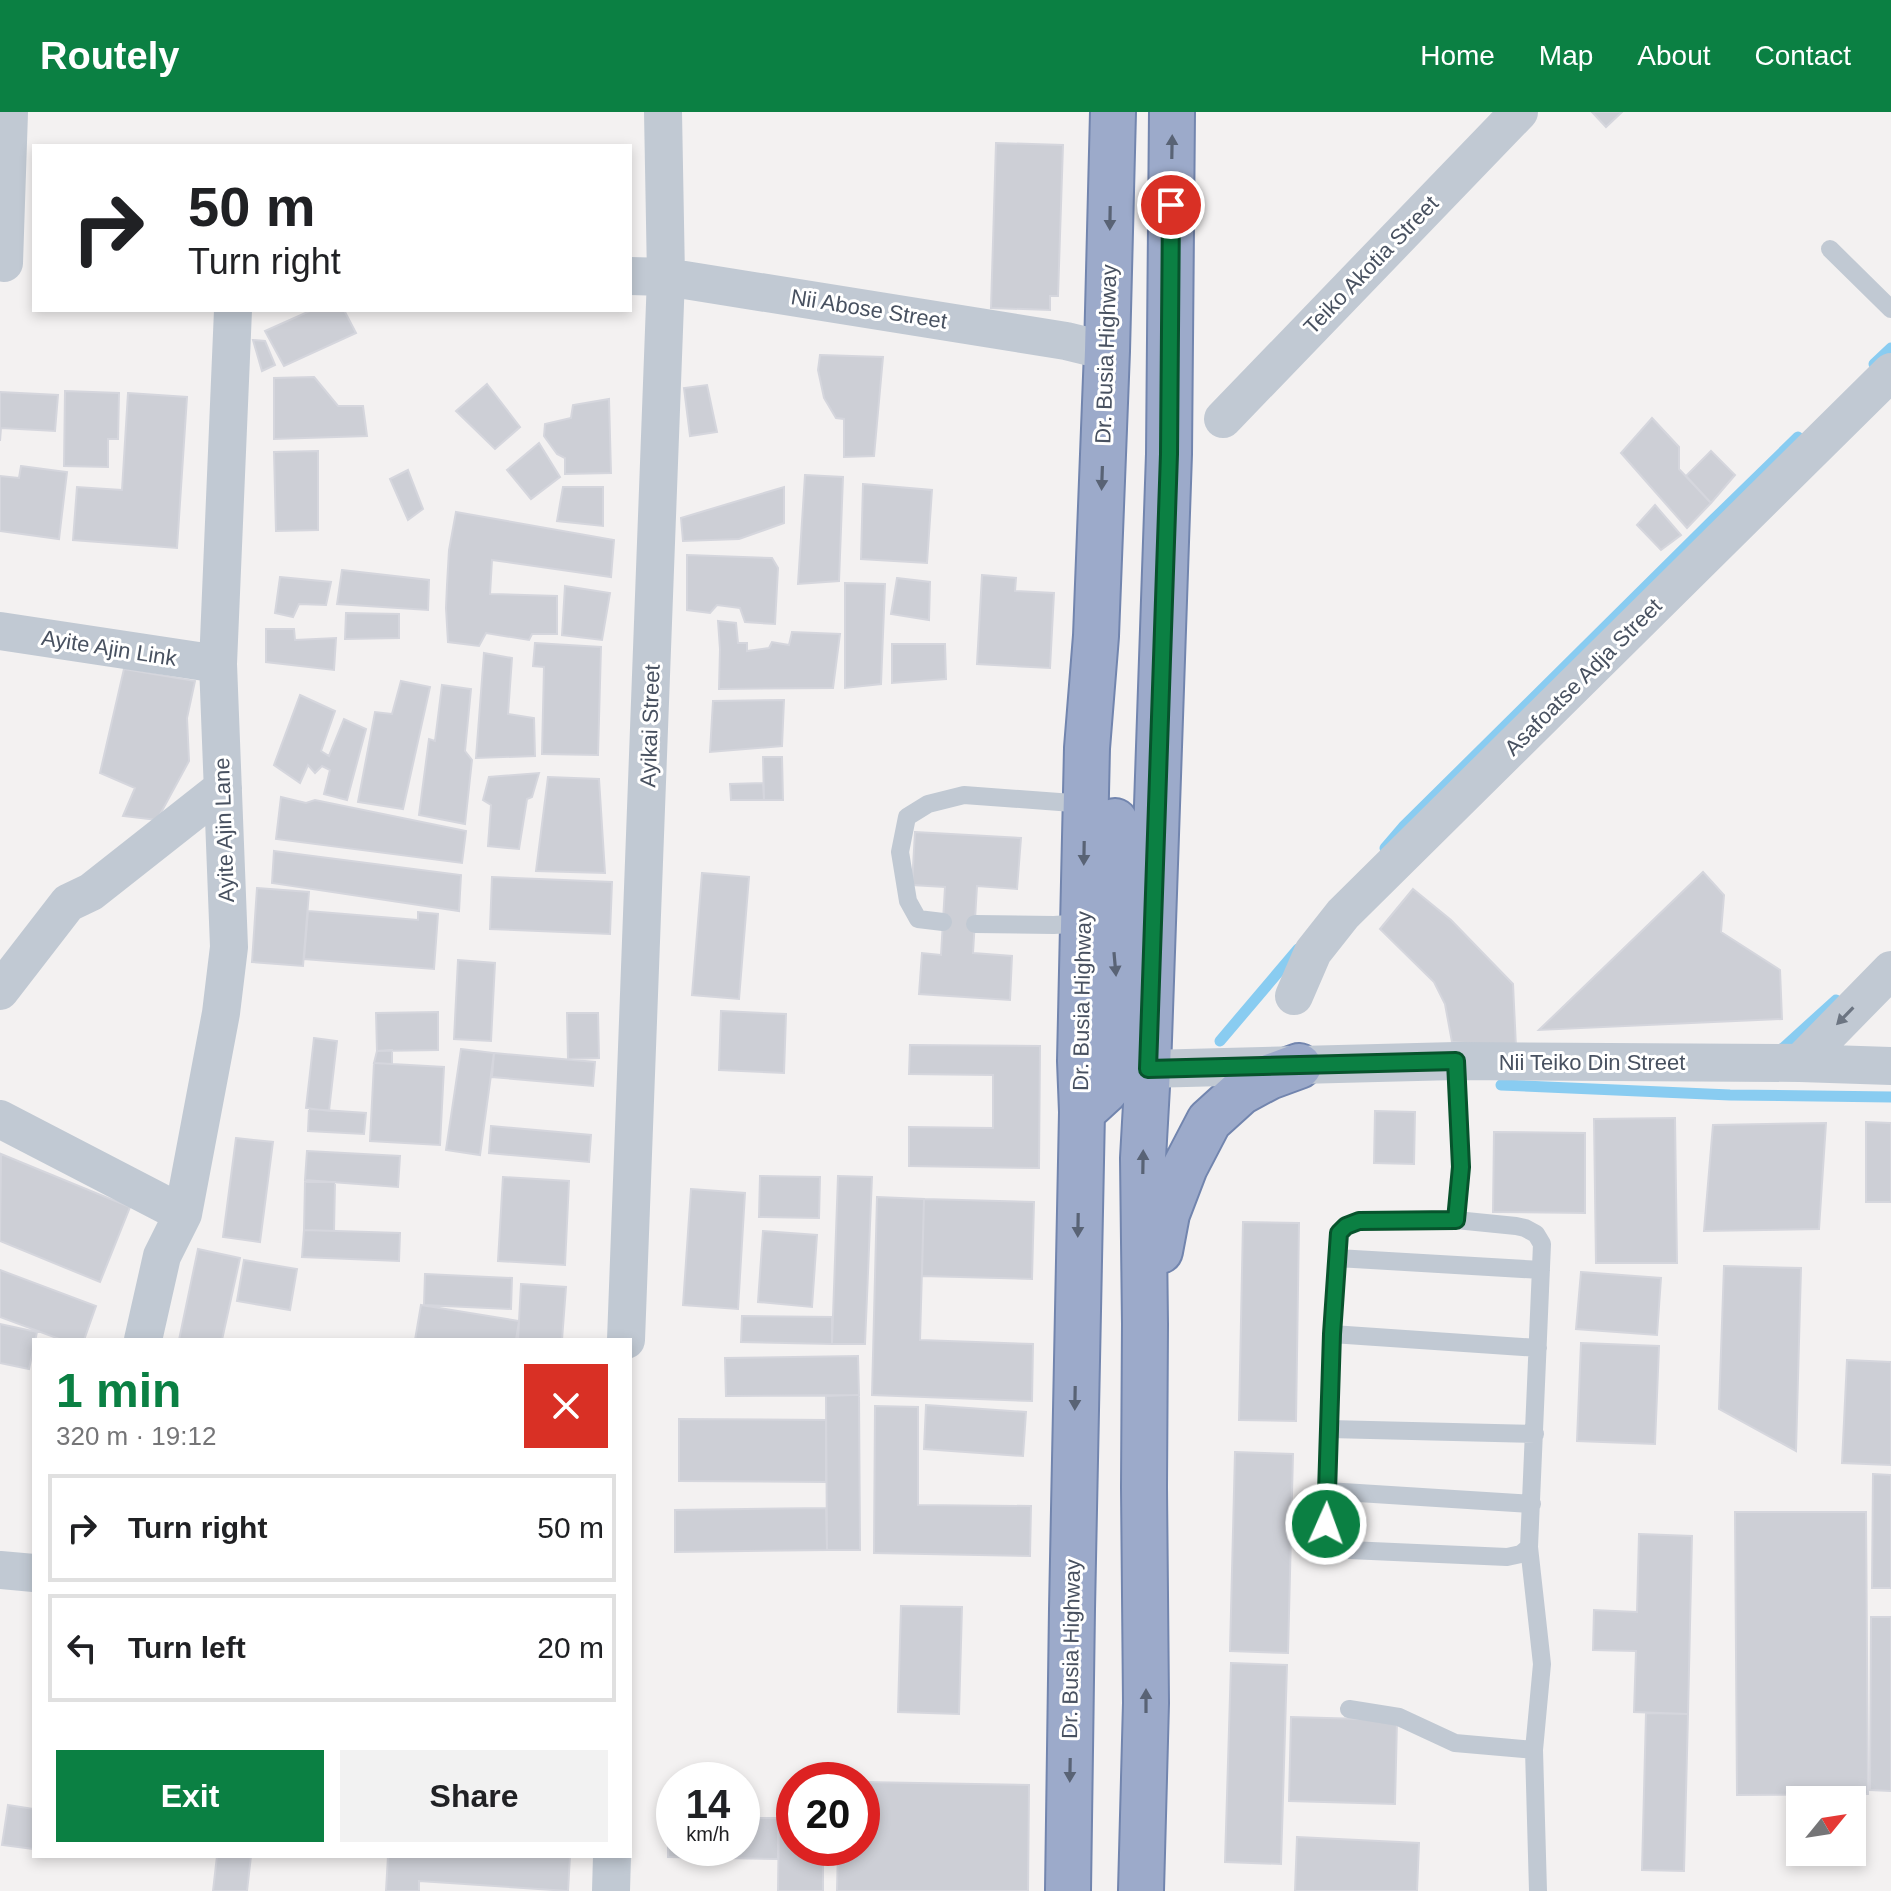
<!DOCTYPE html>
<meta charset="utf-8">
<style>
body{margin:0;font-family:Helvetica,sans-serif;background:#f2f2f2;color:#202124;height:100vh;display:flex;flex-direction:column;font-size:30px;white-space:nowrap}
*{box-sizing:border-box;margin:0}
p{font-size:26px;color:#757577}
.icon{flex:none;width:44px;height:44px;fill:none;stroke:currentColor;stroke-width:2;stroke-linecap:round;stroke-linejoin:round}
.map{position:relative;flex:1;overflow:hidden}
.drawer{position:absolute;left:32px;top:1226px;width:600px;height:520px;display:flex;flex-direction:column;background:#fff;border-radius:0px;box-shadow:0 4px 12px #0003}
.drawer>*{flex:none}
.hud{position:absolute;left:32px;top:32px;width:600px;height:168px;border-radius:0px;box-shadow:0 4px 12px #0003;background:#fff;color:#202124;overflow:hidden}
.needle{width:52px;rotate:60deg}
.tools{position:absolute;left:1786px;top:1674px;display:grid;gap:16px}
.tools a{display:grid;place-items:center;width:80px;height:80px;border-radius:0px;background:#fff;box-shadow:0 4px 12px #0003;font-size:40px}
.speed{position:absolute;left:656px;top:1650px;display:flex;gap:16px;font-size:40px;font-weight:700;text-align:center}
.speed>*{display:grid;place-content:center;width:104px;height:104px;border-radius:50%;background:#fff;box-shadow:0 4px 12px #0003;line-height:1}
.speed small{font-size:20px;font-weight:400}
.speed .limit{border:12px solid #d22;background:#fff;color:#111}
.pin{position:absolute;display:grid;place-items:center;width:68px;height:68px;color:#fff;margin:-34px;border:4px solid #fff;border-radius:50%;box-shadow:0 2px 8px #0007}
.me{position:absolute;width:88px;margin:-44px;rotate:2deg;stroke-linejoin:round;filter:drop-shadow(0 0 6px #0008)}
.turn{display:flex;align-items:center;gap:28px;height:168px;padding:0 24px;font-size:36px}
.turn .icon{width:104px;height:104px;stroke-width:2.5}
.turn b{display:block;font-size:56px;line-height:68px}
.round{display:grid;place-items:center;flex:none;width:84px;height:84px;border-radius:0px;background:#f2f2f2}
.overview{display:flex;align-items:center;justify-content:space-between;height:136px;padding:0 24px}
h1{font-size:48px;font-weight:700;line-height:60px;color:#0b8043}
.cta{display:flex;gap:16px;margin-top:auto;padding:16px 24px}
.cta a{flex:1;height:92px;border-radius:0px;background:#0b8043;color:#fff;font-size:32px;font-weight:700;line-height:92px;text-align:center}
.cta a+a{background:#f2f2f2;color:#202124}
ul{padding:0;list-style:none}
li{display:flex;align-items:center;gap:24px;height:108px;margin:0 16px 12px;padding:0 8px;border:4px solid #e0e0e0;border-radius:0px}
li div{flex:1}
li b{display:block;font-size:30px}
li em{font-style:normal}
header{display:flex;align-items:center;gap:48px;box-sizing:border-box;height:112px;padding:0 40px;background:#0b8043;color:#fff}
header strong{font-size:38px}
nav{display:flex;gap:44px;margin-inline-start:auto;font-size:28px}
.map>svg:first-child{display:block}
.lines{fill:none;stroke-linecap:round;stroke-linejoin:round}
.stream{stroke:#89ccf1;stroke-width:11}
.building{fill:#cdcfd6;stroke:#d5d6dd;stroke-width:2}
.trunk-casing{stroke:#7285ae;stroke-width:48}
.service{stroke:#c1c9d3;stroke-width:18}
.minor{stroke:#c1c9d3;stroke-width:38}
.trunk{stroke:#9caaca;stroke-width:44}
.oneway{fill:#596375}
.oneway2{fill:#6c7582}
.route-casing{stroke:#07532c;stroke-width:20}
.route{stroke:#0b8043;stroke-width:14}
.labels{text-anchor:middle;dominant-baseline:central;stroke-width:6;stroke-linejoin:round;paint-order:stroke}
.street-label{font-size:22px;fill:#485160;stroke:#fff}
</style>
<header>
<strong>Routely</strong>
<nav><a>Home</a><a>Map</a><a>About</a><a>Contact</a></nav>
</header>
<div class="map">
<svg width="1891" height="1779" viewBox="0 0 1891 1779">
<rect width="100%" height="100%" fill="#f3f1f1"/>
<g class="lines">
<path class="stream" d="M1874 252 1891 236
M1385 736 1403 715 1713 408 1798 325
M1220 929 1298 837
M1776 938 1782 937 1836 888
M1501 973 1730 983 1891 985"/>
</g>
<path class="building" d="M1592 0H1622L1606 15Z
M996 31 1063 33 1058 184H1050V198L991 196Z
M312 198H344L356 221 284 254 265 219Z
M253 228 265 229 275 253 262 259Z
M820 243 883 245 874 344 844 345V307L836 306 824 286 818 258Z
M314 265 338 294H363L367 324 274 327V266Z
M487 272 520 315 495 337 456 299Z
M707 273 717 320 690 324 684 276Z
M65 279 119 281 118 327H108V355L64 354Z
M0 280 58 283 55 319 1 316 0 329Z
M128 281 187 285 177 436 73 428 77 375 122 378Z
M609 287 611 361 565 362V346L557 342 544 324 545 312 571 306 573 293Z
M1652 306 1679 335V357L1711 391 1687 416 1621 341Z
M539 331 560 365 531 387 507 358Z
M318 339V418L276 419 274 340Z
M1711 339 1735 363 1711 391 1686 364Z
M21 354 67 360 59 427 0 419V364L19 366Z
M408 358 423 397 408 408 390 367Z
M805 363 843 365 839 469 798 472Z
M863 372 932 378 927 451 861 447Z
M563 375H603V414L557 409Z
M784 375V411L739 427 683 429 681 406Z
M1655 393 1681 423 1661 438 1637 413Z
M456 400 614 428 611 465 492 448 490 482 557 484V522H532L529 528 486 521 479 534 448 530 446 496 447 473 449 438Z
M687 443 772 446 778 456 775 512 745 510 740 496 717 493 710 501 687 498Z
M342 458 429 468 428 498 337 492Z
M982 463 1016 466 1015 479 1054 481 1050 556 977 552Z
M280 465 331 470 326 493 299 492 293 505 275 501Z
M897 466 930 470 929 508 891 502Z
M845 471 885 472 881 572 845 576Z
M565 474 610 481 602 528 562 523Z
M346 501 399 502V526L345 527Z
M718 509 736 511 738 531H747V539L769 536 772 530 789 533 792 520 840 522 833 576 719 577 720 537Z
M266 517H294L295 528 336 526 334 558 266 550Z
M535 531 601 535 598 643 542 642 544 555 533 554Z
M892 532H945L946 567 892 571Z
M484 541 512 546 508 602 534 606 535 644 476 646Z
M124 557 195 569 187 606 189 649 157 708 123 704 135 676 100 661Z
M401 569 430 575 403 697 358 690 375 600 392 602Z
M442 573 471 577 465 639 472 648 465 712 419 703 429 627 435 629Z
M300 583 335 599 321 639 329 644 344 607 366 617 347 688 324 682 330 658 322 654 315 661 308 653 300 671 274 653Z
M784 588 782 634 710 640 713 589Z
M763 645H782L783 688H764Z
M539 661 532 685 527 687 519 737 488 734 491 693 483 688 489 665Z
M548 665 599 667 605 761 536 759Z
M763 671 764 688H731L730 672Z
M281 685 306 691 315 688 466 719 462 751 276 727Z
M915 720 1021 726 1017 777 977 774 973 841 1012 844 1010 888 919 882 922 841 941 843 945 775 912 773Z
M274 739 461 763 459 799 272 771Z
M1703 760 1724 783 1721 820 1780 858 1782 907 1539 918Z
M702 761 749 765 739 887 692 883Z
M492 765 612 770 610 822 490 817Z
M257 776 309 780 303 854 252 850Z
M1413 777 1451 808 1513 872 1516 935 1452 930 1445 892 1434 870 1380 817Z
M308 799 418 808V800L438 802 434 857 304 847Z
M458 848 495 851 491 929 454 927Z
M721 899 786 902 784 961 719 958Z
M438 900V938L377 939 376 901Z
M567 901H598L599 946 568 947Z
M314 926 337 929 329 999 306 996Z
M910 933 1040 934 1039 1056 909 1054V1015L993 1016V963L909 962Z
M461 937 494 941 480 1043 446 1038Z
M392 938V952L374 951 377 939Z
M494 941 595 950 593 974 492 965Z
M374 951 444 955 440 1033 370 1029Z
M309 997 366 1001 364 1022 308 1019Z
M1375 999 1415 1000 1414 1052 1374 1051Z
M1675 1006 1677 1151H1596L1594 1007Z
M1866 1010 1891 1011V1090H1866Z
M1826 1011 1819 1117 1704 1119 1713 1013Z
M491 1014 591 1023 589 1050 489 1041Z
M1494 1020 1585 1021V1101L1493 1100Z
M236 1026 273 1030 260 1130 223 1125Z
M307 1039 400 1044 398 1075 305 1068Z
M1 1042 130 1095 100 1170 0 1129Z
M760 1064 820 1065 819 1106 759 1105Z
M838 1064 872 1065 865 1232H832Z
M503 1065 569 1069 565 1153 498 1149Z
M305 1070H335L334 1119 304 1118Z
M691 1077 745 1081 738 1197 683 1193Z
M877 1085 924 1087 920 1228 1033 1232 1032 1289 872 1283Z
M924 1087 1034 1090 1032 1167 922 1164Z
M1243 1110 1299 1111 1296 1309 1239 1308Z
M304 1118 400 1121 399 1149 302 1145Z
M763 1119 817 1123 812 1195 758 1190Z
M198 1137 240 1146 222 1228H179Z
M244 1148 297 1157 290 1198 237 1189Z
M1724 1154 1801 1156 1796 1339 1719 1297Z
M0 1158 96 1194 84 1228H62L0 1205Z
M1581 1160 1661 1166 1657 1223 1576 1217Z
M425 1162 512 1166 511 1197 424 1193Z
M521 1172 566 1175 562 1228H518Z
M421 1193 519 1209 516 1228H415Z
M742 1204 832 1205V1232L741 1230Z
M0 1212 37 1220 29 1257 0 1251Z
M1581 1231 1659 1234 1655 1332 1577 1329Z
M858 1244 859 1283 726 1284 725 1246Z
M1847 1248 1891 1250V1353L1842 1351Z
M859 1283 860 1438H827L826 1284Z
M926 1293 1026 1300 1023 1344 924 1337Z
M875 1294 918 1295V1393L1031 1394 1030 1444 874 1441Z
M679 1307 826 1308V1370L679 1369Z
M1235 1340 1293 1342 1288 1541 1230 1539Z
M1873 1362 1891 1363V1476H1872Z
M826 1396 827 1438 675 1440V1398Z
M1735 1400H1866L1868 1682 1737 1683Z
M1639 1422 1692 1424 1688 1602 1634 1600 1636 1539 1593 1538 1594 1498 1637 1500Z
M901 1494 962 1495 959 1602 898 1600Z
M1871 1505H1891V1679L1870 1678Z
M1231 1551 1287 1553 1281 1752 1225 1750Z
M1646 1601 1688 1602 1684 1759 1642 1758Z
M1291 1605 1397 1608 1395 1692 1289 1689Z
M862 1670 1029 1673 1028 1779H837L838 1736H862Z
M8 1693 34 1697V1737L2 1733Z
M668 1705H674V1736H742V1706H778V1747L668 1745Z
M779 1705 794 1706V1736H823V1779H778Z
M1297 1725 1419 1731 1417 1779H1295Z
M217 1744H251L247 1779H213Z
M388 1744H570L568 1779 419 1769V1779H386Z"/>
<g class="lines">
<defs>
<path id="trunk" d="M1082 1000 1106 978 1115 951 1119 894 1114 844 1115 709
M1160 1139 1167 1102 1185 1055 1209 1009 1241 980 1269 965 1299 954
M1068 1779 1072 1497 1082 1000 1080 949 1087 636 1096 524 1107 239 1113 0
M1141 1779 1146 1591 1144 1375 1145 1212 1143 1046 1148 957 1169 342 1172 0"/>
</defs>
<use href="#trunk" class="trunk-casing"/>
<path class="service" d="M1830 137 1891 197
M943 810 918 807 908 789 900 740 907 705 928 692 964 683 1086 692
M975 812 1054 813 1083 811
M1456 949 1461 1055 1456 1108
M1337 1146 1541 1158
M1332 1222 1538 1236
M1329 1317 1535 1322
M1327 1379 1532 1392
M1529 1435 1521 1442 1507 1445 1349 1438C1334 1433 1330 1427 1326 1412L1332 1222 1339 1121 1346 1114 1359 1109 1456 1108 1516 1114 1525 1116 1536 1122 1542 1132 1529 1435 1542 1552 1534 1638 1538 1779
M1349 1597 1399 1605 1455 1631 1534 1638"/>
<path class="minor" d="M4 151 9 0
M630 164 666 165 1066 229 1107 239
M1223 307 1519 0
M0 519 218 552
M0 879 68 791 91 780 223 676
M1294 884 1313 840 1343 802 1891 260
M1800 951 1891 858
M1148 957 1456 949 1800 951 1891 954
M0 1007 183 1102
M143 1228 162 1144 183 1102 221 901 229 835 218 552 233 198
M626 1228 666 165 663 0
M0 1458 34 1461
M611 1779 612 1744"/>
<use href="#trunk" class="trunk"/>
</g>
<defs><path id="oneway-solid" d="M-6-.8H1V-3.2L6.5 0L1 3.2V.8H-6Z" transform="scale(2)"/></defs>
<g class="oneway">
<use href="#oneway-solid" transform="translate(1172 35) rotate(-89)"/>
<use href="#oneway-solid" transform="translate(1110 106) rotate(91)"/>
<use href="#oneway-solid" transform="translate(1102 366) rotate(92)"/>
<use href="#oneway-solid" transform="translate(1084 741) rotate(91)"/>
<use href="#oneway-solid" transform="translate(1115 852) rotate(85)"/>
<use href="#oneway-solid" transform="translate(1143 1050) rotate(-89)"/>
<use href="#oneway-solid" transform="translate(1078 1113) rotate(91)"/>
<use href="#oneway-solid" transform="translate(1075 1286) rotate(91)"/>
<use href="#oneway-solid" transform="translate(1146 1589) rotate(-90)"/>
<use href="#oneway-solid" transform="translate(1070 1658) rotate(91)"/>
</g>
<use class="oneway2" href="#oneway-solid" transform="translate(1845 904) rotate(134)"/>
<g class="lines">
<defs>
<path id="route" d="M1171 93 1169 342 1148 957 1456 949 1461 1055 1456 1108 1359 1109 1346 1114 1339 1121 1332 1222 1326 1412"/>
</defs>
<use href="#route" class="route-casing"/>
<use href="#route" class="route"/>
</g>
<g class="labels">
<g class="street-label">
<text transform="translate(1371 153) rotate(-46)">Teiko Akotia Street</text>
<text transform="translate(869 197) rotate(9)">Nii Abose Street</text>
<text transform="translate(1106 242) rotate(-88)">Dr. Busia Highway</text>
<text transform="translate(109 536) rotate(9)">Ayite Ajin Link</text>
<text transform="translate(1583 565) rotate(-45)">Asafoatse Adja Street</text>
<text transform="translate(650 614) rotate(-88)">Ayikai Street</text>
<text transform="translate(224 718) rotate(-92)">Ayite Ajin Lane</text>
<text transform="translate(1082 889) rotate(-89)">Dr. Busia Highway</text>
<text x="1592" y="950">Nii Teiko Din Street</text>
<text transform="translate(1071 1537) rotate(-89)">Dr. Busia Highway</text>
</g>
</g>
</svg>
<div class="tools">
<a><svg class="needle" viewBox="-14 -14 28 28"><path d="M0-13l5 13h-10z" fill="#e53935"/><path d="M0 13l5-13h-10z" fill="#757577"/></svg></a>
</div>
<div class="speed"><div>14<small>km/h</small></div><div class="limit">20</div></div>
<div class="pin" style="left:1171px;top:93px;background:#d93025"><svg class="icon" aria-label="arrive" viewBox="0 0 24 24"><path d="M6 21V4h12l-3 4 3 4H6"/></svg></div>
<svg class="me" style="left:1326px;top:1412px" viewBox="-20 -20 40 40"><circle r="17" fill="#0b8043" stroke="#fff" stroke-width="3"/><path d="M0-11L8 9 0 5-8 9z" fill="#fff"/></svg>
<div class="hud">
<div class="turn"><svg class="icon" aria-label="right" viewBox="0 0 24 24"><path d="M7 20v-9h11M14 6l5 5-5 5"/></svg><div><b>50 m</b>Turn right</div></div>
</div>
<section class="drawer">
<div class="overview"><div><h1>1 min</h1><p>320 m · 19:12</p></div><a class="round" style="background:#d93025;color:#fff"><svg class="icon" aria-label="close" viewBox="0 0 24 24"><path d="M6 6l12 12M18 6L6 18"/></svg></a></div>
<ul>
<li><svg class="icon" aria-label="right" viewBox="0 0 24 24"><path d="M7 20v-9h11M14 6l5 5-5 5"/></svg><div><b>Turn right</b></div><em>50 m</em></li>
<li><svg class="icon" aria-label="left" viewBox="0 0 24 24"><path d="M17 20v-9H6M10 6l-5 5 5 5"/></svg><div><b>Turn left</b></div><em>20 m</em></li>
</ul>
<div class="cta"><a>Exit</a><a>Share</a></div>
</section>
</div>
